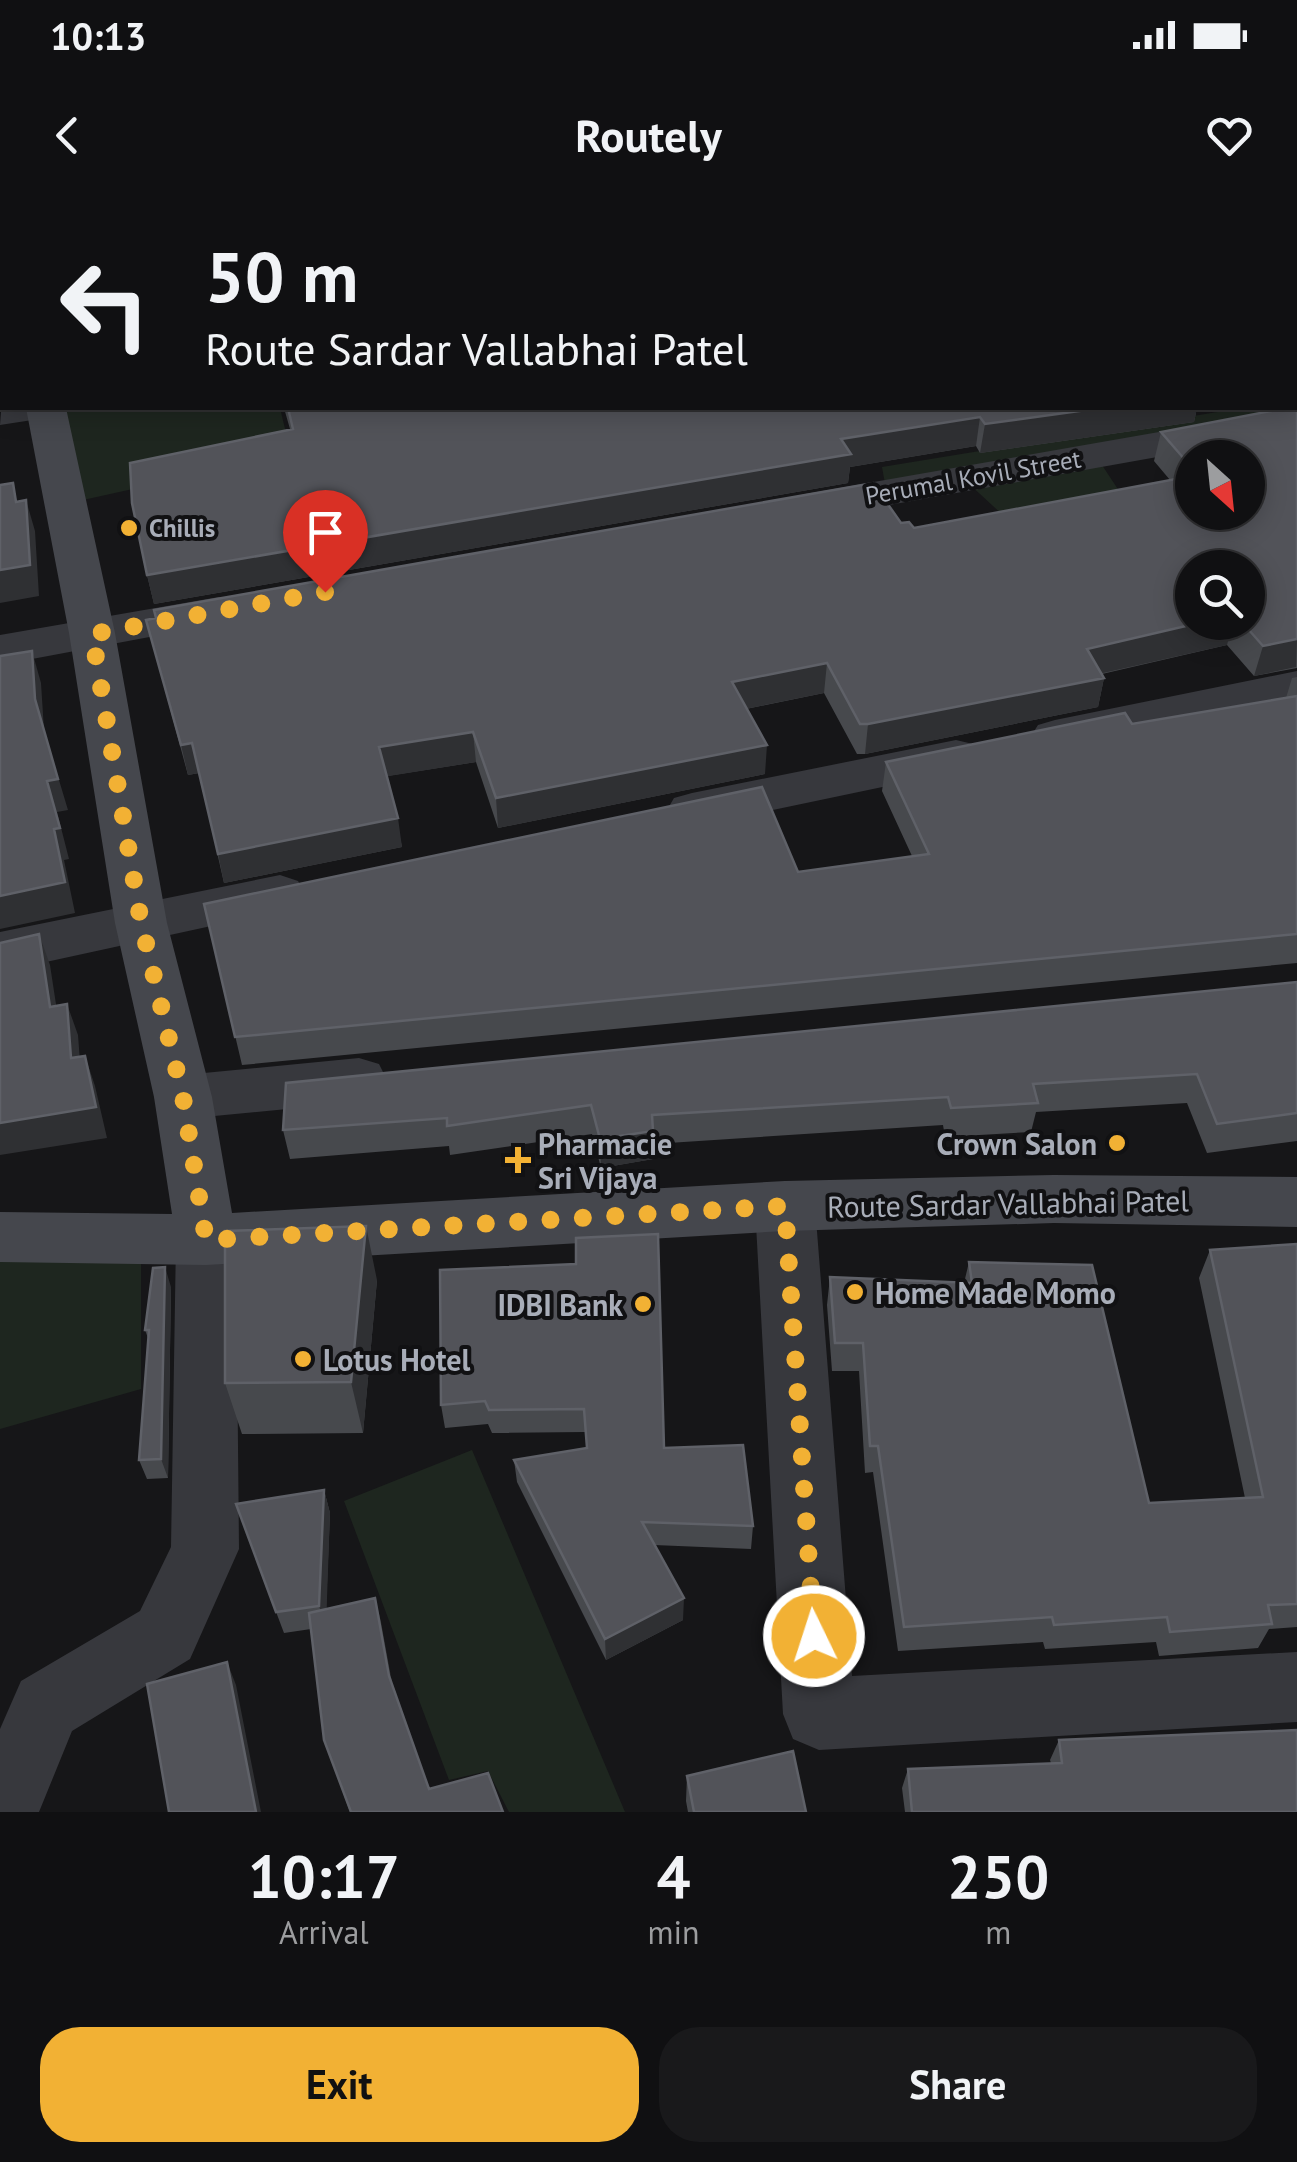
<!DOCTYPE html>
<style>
body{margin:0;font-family:"PT Sans",sans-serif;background:#19191b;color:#f1f3f6;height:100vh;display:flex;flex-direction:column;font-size:38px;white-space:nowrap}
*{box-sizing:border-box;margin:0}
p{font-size:32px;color:#9c9d9f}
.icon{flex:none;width:55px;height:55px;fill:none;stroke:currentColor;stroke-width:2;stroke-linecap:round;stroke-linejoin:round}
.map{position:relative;height:1612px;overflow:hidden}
.sheet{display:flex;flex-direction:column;background:#101012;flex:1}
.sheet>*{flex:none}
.guide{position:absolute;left:0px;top:0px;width:1298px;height:210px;box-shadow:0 5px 25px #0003,0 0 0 2px #303032;background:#101012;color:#f1f3f6;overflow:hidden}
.needle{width:65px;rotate:153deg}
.buttons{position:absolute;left:1175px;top:240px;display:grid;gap:20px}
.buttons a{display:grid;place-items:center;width:90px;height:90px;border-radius:50%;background:#101012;box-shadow:0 5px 25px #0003,0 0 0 2px #303032;font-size:50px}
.pin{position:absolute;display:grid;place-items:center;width:85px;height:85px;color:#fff;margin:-102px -42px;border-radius:50% 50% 50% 0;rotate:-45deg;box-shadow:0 0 10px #0007}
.pin .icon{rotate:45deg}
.me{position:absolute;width:110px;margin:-55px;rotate:356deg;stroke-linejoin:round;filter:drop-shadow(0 0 8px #0008)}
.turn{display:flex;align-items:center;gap:35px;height:210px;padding:0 40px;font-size:45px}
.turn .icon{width:130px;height:130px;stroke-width:2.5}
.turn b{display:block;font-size:70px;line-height:85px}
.eta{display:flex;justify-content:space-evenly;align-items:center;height:170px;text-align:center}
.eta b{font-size:60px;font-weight:600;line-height:70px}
.primary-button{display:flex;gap:20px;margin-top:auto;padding:20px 40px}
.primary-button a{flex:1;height:115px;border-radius:40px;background:#f2b134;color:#111;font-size:40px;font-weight:600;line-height:115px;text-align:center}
.primary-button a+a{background:#19191b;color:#f1f3f6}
.status{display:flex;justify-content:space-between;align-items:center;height:70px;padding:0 50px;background:#101012;direction:ltr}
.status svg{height:28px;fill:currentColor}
header{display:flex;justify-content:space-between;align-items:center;height:130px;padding:0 40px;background:#101012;font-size:45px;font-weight:600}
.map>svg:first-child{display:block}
.green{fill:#1e261f}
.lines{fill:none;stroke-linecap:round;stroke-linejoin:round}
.street{fill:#37383d;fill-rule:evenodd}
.secondary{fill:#45474d;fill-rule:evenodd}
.wall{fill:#47494d;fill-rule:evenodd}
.shaded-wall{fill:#2f3033}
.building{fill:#525359;stroke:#5f6168;stroke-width:2.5}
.route{stroke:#f2b134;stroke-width:18;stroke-dasharray:0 32.4}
.poi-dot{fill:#f2b134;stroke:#111113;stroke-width:4}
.labels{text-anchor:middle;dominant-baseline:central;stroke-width:8;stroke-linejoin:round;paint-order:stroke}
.far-street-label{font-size:25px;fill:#a8adb8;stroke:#111113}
.far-poi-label{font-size:25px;font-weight:bold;fill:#a8adb8;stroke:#111113;text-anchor:start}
.poi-label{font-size:30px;font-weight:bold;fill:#a8adb8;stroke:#111113;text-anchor:start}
.street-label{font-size:30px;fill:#a8adb8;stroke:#111113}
</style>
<div class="status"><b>10:13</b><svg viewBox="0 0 49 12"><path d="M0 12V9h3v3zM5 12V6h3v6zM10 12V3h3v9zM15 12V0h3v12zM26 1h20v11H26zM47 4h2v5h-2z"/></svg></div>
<header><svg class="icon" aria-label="back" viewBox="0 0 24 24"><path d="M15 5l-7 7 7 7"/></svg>Routely<svg class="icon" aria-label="heart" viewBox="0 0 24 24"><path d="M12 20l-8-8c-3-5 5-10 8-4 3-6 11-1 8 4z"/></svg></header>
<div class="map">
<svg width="1297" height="1612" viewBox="0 0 1297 1612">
<rect width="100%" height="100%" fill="#161618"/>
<path class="green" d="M1297 197V216L886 289 882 267 1242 208H1295Z
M52 208H280L291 254 74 302Z
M1098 259 1129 306 1019 330 967 282Z
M0 1049 141 1052V1189L0 1229Z
M472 1250 625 1612H509L488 1571 449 1580 344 1301Z"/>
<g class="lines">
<path class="street" d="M2 17V39L0 40V18Z
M2 200V208H58L52 217 0 225Z
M1297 208V232L805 320 790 316 784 307 790 298 805 294Z
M219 397 235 401 242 411 235 421 0 465V435Z
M1297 471V501L1055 552 1038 547 1031 536 1038 525 1055 520Z
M956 540 973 544 980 556 973 568 692 627 674 622 667 610 674 598 692 593Z
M280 675 298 681 306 694 298 707 0 772V732Z
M359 858 379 864 387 880 379 896 359 902 183 919 163 913 154 897 163 881 183 875Z
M785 981 806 989 815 1006 852 1476 1297 1452V1522L819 1550 793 1539 783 1514 755 1006 764 989Z
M206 1015 227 1022 236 1040 239 1349 190 1459 72 1531 39 1612H0V1529L21 1481 140 1411 171 1347 176 1040 185 1022Z"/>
<path class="secondary" d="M0 0H24V2H2V12Z
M26 208H66L115 433 167 723 212 897 232 1013 785 981 1054 975 1297 977V1027L1054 1023 785 1031 206 1065 0 1062V1012L172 1014 154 897 115 723 69 433Z"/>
</g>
<path class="wall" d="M755 0H1297V205H1295V2H758Z
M1297 206V468L1254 476 1227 445 1102 474 1104 478 1098 507 865 554H857L824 493 746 509 765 574 498 628 476 562 387 576 402 647 224 683 199 573 188 575 146 420 901 323 914 328 1170 280 1154 261 1161 232ZM1192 258 1248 312H1192ZM1192 368 1248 422H1192Z
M284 208H1197L1194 222 980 253 976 246 850 267 848 283 154 404 147 375 290 229Z
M1297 477V763L242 865 204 704 798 672 912 656 882 591 886 562 1132 524 1286 498 1292 478Z
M1297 782V941L1207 953 1187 903 1036 912 1031 932 945 937 943 925 653 944V959L601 968 592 934 450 955 449 946 290 959 283 930Z
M1297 1044V1427L1269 1429 1258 1448 1159 1456 1156 1442 1045 1449 1043 1442 898 1451 873 1272 865 1273 859 1171H832L827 1105 830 1077 964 1083 969 1062 1149 1303 1245 1298 1199 1078 1210 1050Z
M440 1070 664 1248 753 1326 751 1349 654 1345 683 1420 606 1460 517 1282 514 1260 587 1248 585 1232 492 1233 488 1224 445 1228 441 1205Z
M377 1080 363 1233 242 1234 225 1183Z
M171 1087 168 1278 147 1279 139 1260 148 1138 145 1130Z
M324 1290 330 1313 326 1409 375 1398 392 1486 429 1589 503 1612H350L324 1540 311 1429 284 1433 244 1327Z
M1059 1540 1297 1612H905L902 1588 908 1569 1051 1563 1050 1560Z
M687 1576 806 1612H688L686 1601Z"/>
<path class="shaded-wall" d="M617 0H667V2H617Z
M0 138 2 148V162L0 163Z
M1101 208H1197L1194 222 980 253 985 224Z
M980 217 976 246 850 267 848 283 154 404 147 375 841 239Z
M26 300 35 331 39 396 0 403V370Z
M1203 422H1233L1227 445 1081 478 1087 449Z
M1297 439 1296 467 1254 476 1263 446Z
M32 451 41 483 44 530 68 610 57 612 69 659 64 660 75 713 0 729V696L54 629 35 499Z
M827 463 824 493 730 512 732 482Z
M1104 478 1098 507 865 554 868 524Z
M473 532 476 562 383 577 379 547Z
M192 543 199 573 188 575 181 545Z
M767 545 765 574 498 628 496 598Z
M398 618 402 647 224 683 218 654Z
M39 734 50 765 61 837 50 807Z
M67 804 78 835 82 888 71 858Z
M85 856 95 886 107 938 0 955V923Z
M653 931V959L601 968 600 939Z
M366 1026 377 1080 363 1233 351 1182Z
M165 1067 171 1087 168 1278 161 1259Z
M324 1290 330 1313 326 1427 319 1406Z
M375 1398 381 1422 395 1499 389 1476Z
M684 1398 683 1420 606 1460 605 1439Z
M227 1462 236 1485 261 1612H256Z"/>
<path class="building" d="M117 0H620L622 2H99Z
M777 0H1297V173L1295 171V2H779Z
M1297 206V439L1263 446 1242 422H1248V368H1192V422H1203L1087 449 1104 478 868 524H860L827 463 732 482 767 545 496 598 473 532 379 547 398 618 218 654 192 543 181 545 146 420 156 418 154 410 873 283 901 323 909 322 914 328 1192 276V312H1248V258H1192V268L1161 232Z
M288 208H1101L985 224 980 217 841 239 851 254 147 375 132 303 130 263 293 229Z
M13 283 16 302 26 300 30 365 0 370V285Z
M32 451 35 499 58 579 47 581 60 628 54 629 65 682 0 696V456Z
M1297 496V734L235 837 204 704 762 587 798 672 929 654 886 562 1125 513 1132 524Z
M39 734 50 807 67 804 71 858 85 856 96 907 0 923V743Z
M1297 782V913L1217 924 1197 874 1033 884 1038 903 951 908 948 897 652 915 653 931 600 939 591 905 447 926V918L283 930 286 883Z
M366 1026 351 1182 225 1183V1031Z
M658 1034 664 1248 743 1245 753 1326 642 1322 684 1398 605 1439 514 1260 587 1248 584 1209 489 1210 485 1201 441 1205 440 1070 576 1064V1038Z
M1297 1044V1404L1268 1405 1272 1424 1170 1432 1167 1417 1054 1425 1052 1417 904 1427 878 1246H870L863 1143H835L830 1077 972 1083 969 1062 1092 1065 1149 1303 1263 1297 1210 1050Z
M165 1067 161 1259 139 1260 149 1130H145L153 1068Z
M324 1290 319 1406 276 1412 236 1304Z
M375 1398 389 1476 429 1589 488 1573 503 1612H351L324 1540 309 1413Z
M227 1462 256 1612H169L147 1484Z
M1297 1530V1612H912L908 1569 1062 1563 1059 1540Z
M793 1551 806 1612H694L687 1576Z"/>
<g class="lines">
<path class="route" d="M325 392 92 434 141 722 183 897 206 1040 785 1006 814 1436"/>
</g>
<g class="poi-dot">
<circle cx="129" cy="328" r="10"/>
<circle cx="1117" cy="943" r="10"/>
<path d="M513 945h10v10h10v10h-10v10h-10v-10h-10v-10h10z"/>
<circle cx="855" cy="1092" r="10"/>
<circle cx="643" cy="1104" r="10"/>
<circle cx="303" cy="1159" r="10"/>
</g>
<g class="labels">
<g class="far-street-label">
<text transform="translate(973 277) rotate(-10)">Perumal Kovil Street</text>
</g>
<g class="far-poi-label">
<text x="149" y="328">Chillis</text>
</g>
<g class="poi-label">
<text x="538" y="943">Pharmacie<tspan x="538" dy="34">Sri Vijaya</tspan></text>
<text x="1097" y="943" text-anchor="end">Crown Salon</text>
<text x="875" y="1092">Home Made Momo</text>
<text x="623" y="1104" text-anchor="end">IDBI Bank</text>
<text x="323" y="1159">Lotus Hotel</text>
</g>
<g class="street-label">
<text transform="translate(1008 1003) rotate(-1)">Route Sardar Vallabhai Patel</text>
</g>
</g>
</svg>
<div class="buttons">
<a><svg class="needle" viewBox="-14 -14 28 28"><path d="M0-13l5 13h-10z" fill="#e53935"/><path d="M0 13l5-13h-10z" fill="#9c9d9f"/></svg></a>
<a><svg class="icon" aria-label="search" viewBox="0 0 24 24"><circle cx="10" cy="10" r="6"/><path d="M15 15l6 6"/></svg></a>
</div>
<div class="pin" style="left:325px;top:392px;background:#d93025"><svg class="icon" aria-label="arrive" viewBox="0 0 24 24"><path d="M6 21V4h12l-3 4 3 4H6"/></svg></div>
<svg class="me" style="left:814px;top:1436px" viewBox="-20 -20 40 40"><circle r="17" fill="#f2b134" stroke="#fff" stroke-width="3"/><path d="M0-11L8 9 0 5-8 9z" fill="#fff"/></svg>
<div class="guide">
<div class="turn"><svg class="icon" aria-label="left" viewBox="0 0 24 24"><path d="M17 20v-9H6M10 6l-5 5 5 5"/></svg><div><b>50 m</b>Route Sardar Vallabhai Patel</div></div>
</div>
</div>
<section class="sheet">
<div class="eta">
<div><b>10:17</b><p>Arrival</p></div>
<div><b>4</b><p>min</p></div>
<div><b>250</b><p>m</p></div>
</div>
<div class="primary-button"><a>Exit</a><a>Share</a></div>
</section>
